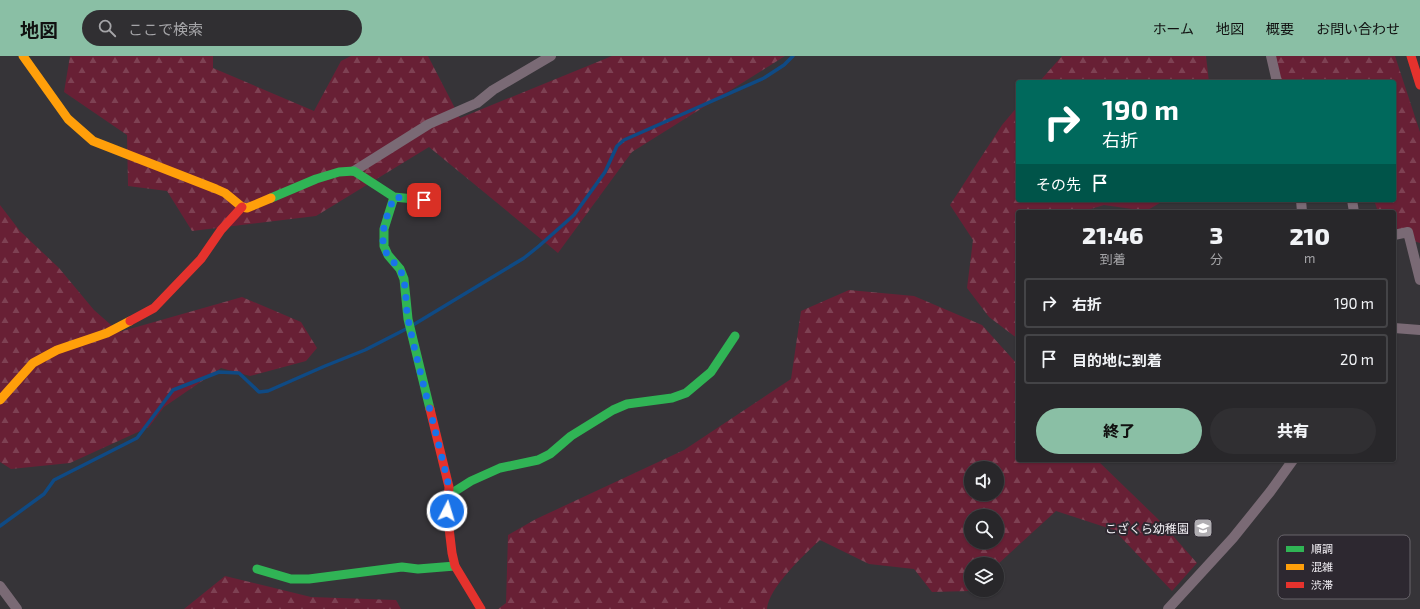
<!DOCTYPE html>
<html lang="ja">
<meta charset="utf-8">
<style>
body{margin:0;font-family:"Exo 2","Noto Sans JP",sans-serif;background:#302f32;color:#f1f3f6;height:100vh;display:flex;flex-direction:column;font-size:15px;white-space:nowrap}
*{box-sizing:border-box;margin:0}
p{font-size:13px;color:#a5a5a8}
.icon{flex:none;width:22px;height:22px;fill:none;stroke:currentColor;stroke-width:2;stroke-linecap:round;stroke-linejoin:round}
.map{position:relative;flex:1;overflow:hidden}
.sheet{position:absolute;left:1016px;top:154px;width:380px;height:252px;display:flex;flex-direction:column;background:#28272a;border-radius:4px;box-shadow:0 1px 3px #0004,0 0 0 1px #444447}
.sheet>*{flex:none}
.top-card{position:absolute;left:1016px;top:24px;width:380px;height:122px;border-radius:4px;box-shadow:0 1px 3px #0004,0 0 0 1px #444447;background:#00695c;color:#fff;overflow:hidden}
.buttons{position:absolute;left:964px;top:405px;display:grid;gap:8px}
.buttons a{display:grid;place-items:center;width:40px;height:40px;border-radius:50%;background:#28272a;box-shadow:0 1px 3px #0004,0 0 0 1px #444447;font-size:20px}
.pin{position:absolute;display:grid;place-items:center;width:34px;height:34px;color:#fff;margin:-17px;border-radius:8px;box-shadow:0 2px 6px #0006}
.me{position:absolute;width:44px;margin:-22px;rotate:5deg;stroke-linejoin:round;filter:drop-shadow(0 0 3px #0008)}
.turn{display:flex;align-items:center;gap:14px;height:84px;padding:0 20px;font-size:18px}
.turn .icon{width:52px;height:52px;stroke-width:2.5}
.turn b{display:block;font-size:28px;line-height:34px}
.then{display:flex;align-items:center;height:38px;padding:0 20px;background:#0003;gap:8px;font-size:15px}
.eta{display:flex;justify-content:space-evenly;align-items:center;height:68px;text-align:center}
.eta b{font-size:24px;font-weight:800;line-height:28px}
.action{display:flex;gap:8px;margin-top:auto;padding:8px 20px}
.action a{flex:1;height:46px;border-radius:24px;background:#8abfa5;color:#111;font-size:16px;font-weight:800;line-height:46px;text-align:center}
.action a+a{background:#302f32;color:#f1f3f6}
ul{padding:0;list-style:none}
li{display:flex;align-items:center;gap:12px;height:50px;margin:0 8px 6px;padding:0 12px;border:2px solid #444447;border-radius:4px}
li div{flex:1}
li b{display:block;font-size:15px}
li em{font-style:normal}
header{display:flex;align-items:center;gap:24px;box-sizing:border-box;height:56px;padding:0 20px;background:#8abfa5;color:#111}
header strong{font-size:19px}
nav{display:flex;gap:22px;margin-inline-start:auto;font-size:14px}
.search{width:280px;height:36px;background:#302f32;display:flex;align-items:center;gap:10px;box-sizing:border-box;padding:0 14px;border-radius:22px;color:#a5a5a8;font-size:15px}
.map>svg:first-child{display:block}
.forest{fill:url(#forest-firs);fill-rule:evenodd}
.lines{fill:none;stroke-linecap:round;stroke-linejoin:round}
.stream{stroke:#0f4a84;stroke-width:3.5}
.street{stroke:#7a6a75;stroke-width:10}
.fast{stroke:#30b455;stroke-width:9}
.slow{stroke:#ff9f0a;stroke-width:9}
.jam{stroke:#e5322d;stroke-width:9}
.route{stroke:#1a73e8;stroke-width:7;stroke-dasharray:0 12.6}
.labels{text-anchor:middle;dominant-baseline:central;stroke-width:4;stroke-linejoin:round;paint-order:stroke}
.poi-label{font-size:12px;fill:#f2eff4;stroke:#2d2830;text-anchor:end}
.key{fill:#2d2830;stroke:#68646b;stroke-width:1}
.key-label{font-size:11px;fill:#f2eff4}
</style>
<header>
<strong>地図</strong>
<div class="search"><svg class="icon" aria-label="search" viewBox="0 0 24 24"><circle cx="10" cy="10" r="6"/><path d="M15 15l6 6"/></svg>ここで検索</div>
<nav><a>ホーム</a><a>地図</a><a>概要</a><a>お問い合わせ</a></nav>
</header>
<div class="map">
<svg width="1420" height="553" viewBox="0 0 1420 553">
<defs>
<pattern id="forest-firs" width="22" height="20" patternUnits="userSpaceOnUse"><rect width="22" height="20" fill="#682035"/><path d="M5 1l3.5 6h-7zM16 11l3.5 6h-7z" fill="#7e4153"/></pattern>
</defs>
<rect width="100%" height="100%" fill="#363438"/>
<path class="forest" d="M70 0H213V12L314 55 341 5 351 0H428L460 62 612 0H785L632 96 558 197 429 91 316 160 192 175 167 135 128 130 127 79 64 36Z
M1062 0H1206L1209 26H1039Z
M1270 0H1395L1420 76V187L1394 179V156H1378L1374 144H1394V26H1279Z
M1018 50V144H1165L1146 155 1104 149 1081 156H1018V283L989 261 967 232 973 184 950 149 1002 69Z
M0 149 20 175 59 212 94 254 119 276 242 241 301 266 317 292 306 305 250 320 221 312 164 351 149 371 70 407 11 413 0 406Z
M849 234 914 240 982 269 1018 309V404H1097L1159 464 1197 507 1172 535 1114 474 1056 455 997 509V508H971V534L969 535 932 536 914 513 869 508 820 484C804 499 769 531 767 553H498L506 547 508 479 536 463 684 394 791 323 801 255ZM971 412H997V438H971ZM971 460H997V486H971Z
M225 520 311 541 396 544 401 553H184Z"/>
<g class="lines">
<path class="stream" d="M413 269 524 202 539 190 574 159 605 116 617 90 624 84 764 22 784 9 793 0
M0 470 44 438 54 424 137 382 173 334 219 316 239 317 259 336 268 335 325 310 365 294 406 273"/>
<path class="street" d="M1271 0 1277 26
M354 115 429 68 477 47 493 34 551 0
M1301 144 1302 156
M1352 144 1354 156
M1394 179 1408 176 1420 224
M1394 272 1420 274
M0 530 17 553
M1168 553 1233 482 1270 436 1293 404"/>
<path class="fast" d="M394 141 384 173V190L388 199 400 213 404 223 408 263 430 353
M271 142 316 123 339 116 354 115 394 141 424 144
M449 439 471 425 500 412 538 404 550 398 571 380 613 354 627 348 672 342 686 337 711 316 735 280
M257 513 291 523H309L402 511 418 513 455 510"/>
<path class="slow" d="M23 0 68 63 93 85 216 133 225 137 242 151 247 152 271 142
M0 344 33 307 57 294 107 277 130 265"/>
<path class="jam" d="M1411 0 1420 29
M130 265 154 252 201 203 221 174 242 151
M430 353 449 431 447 455 452 497 455 510 481 553"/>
</g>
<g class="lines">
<path class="route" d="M424 144 394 141C389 155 382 170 383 184 384 203 396 204 402 218 407 232 405 248 408 263 420 319 436 375 449 431L447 455"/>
</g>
<defs>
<symbol id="school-square" viewBox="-11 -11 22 22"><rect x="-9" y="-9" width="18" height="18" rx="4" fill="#b0aeb2" stroke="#2d2830"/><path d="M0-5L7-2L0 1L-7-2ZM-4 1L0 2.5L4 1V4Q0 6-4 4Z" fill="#fff"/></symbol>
</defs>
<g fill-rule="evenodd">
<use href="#school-square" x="1192" y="461" width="22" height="22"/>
</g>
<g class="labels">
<g class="poi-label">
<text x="1189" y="472">こざくら幼稚園</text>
</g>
</g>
<rect x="1278" y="479" width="132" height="64" rx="6" class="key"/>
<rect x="1286" y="490" width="18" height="6" fill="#30b455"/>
<rect x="1286" y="508" width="18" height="6" fill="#ff9f0a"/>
<rect x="1286" y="526" width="18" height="6" fill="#e5322d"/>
<g class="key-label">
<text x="1311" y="497">順調</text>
<text x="1311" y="515">混雑</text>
<text x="1311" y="533">渋滞</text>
</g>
</svg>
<div class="buttons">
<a><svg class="icon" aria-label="sound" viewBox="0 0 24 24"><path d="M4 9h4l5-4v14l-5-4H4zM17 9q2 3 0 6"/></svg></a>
<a><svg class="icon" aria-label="search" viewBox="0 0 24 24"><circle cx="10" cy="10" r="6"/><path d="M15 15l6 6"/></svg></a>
<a><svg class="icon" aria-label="layers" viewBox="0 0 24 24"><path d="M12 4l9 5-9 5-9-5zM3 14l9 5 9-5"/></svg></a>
</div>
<div class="pin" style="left:424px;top:144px;background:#d93025"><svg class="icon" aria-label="arrive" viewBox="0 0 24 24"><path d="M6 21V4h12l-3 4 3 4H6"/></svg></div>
<svg class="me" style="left:447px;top:455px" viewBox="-20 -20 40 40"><circle r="17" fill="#1a73e8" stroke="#fff" stroke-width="3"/><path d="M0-11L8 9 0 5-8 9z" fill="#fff"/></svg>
<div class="top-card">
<div class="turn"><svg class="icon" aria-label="right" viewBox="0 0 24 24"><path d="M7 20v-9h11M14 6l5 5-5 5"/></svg><div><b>190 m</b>右折</div></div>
<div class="then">その先<svg class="icon" aria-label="arrive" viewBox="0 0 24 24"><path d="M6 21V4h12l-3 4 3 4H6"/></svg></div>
</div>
<section class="sheet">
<div class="eta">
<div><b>21:46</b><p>到着</p></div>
<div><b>3</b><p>分</p></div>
<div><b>210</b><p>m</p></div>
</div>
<ul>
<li><svg class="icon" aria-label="right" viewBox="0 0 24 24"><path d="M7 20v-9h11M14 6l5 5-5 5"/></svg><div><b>右折</b></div><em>190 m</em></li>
<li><svg class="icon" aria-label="arrive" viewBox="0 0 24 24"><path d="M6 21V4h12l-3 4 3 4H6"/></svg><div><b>目的地に到着</b></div><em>20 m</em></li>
</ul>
<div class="action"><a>終了</a><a>共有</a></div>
</section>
</div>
